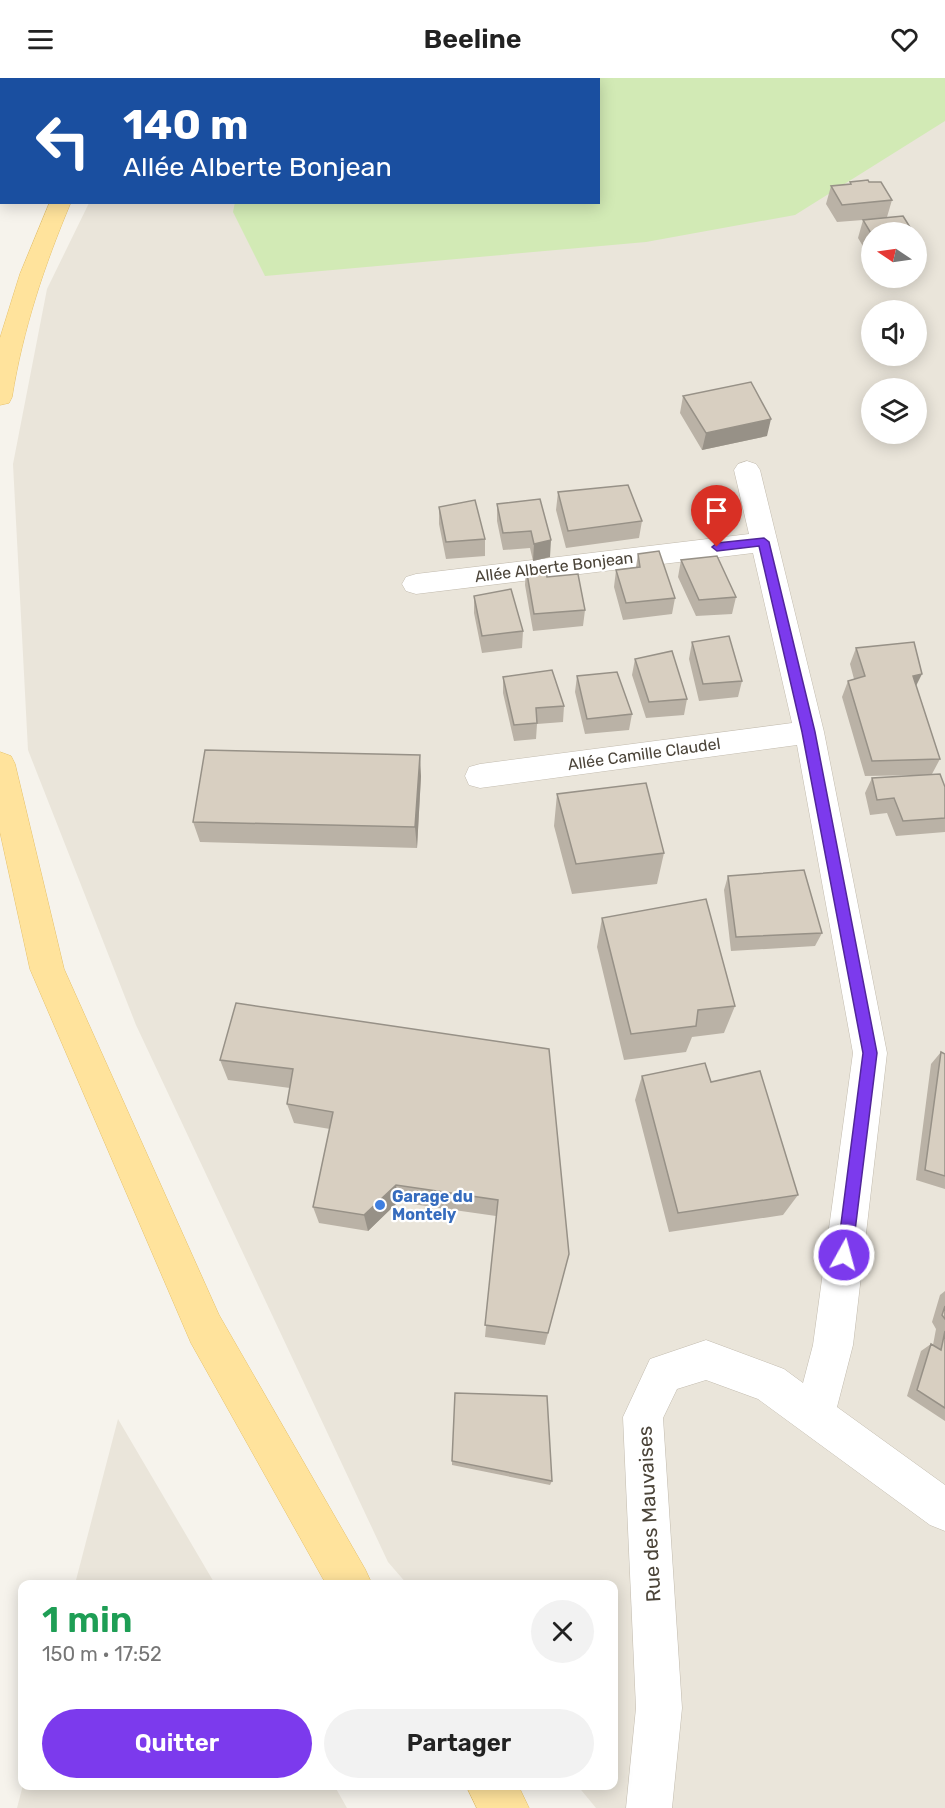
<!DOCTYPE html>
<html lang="fr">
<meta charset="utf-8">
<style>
body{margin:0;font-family:Rubik,sans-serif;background:#f2f2f2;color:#222;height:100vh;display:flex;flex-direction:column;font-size:22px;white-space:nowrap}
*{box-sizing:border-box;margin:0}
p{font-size:20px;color:#767676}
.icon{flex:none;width:33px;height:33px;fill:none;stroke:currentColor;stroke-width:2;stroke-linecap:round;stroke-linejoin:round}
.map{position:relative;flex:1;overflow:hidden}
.details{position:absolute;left:18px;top:1502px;width:600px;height:210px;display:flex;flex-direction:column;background:#fff;border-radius:12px;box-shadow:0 3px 15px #0003}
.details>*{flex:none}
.banner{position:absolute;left:0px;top:0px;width:600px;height:126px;box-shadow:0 3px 15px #0003;background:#1a4fa0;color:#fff;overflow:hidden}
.needle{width:39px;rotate:283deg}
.controls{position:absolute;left:861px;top:144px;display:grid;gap:12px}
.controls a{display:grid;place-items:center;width:66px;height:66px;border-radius:50%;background:#fff;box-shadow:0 3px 15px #0003;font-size:30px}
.pin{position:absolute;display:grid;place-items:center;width:51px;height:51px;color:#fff;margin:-62px -26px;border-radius:50% 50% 50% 0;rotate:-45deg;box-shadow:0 0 6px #0007}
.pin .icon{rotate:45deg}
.me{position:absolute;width:66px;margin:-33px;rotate:7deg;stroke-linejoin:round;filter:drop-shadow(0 0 4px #0008)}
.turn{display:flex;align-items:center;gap:21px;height:126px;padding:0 24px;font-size:27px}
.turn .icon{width:78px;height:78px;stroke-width:2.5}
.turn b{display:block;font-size:42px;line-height:51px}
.round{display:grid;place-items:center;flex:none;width:63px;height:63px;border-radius:32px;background:#f2f2f2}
.overview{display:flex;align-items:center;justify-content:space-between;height:102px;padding:0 24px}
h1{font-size:36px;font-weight:600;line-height:45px;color:#1e9e55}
.action{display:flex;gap:12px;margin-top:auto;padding:12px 24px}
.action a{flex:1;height:69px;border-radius:36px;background:#7c3aed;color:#fff;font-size:24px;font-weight:600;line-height:69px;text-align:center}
.action a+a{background:#f2f2f2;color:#222}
header{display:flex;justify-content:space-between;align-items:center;height:78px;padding:0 24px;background:#fff;font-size:27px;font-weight:600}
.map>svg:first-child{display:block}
.residential{fill:#eae5da;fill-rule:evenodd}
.green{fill:#d2eab5}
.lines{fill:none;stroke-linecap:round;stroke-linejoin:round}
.minor-casing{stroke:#c2bbae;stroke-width:1}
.major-casing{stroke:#e6c16a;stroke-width:1}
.minor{fill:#fff;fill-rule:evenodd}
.major{fill:#ffe39c;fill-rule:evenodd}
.wall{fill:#bab2a6}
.shaded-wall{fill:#979187}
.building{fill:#d8cfc1;stroke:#979187;stroke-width:1.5}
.route{fill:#7c3aed;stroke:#51269a;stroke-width:1.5}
.shop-dot{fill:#3f7fe0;stroke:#fff;stroke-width:2}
.labels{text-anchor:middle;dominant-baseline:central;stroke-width:4.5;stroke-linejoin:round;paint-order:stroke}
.street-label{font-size:16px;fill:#4b4439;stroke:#fff}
.shop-label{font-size:16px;font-weight:bold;fill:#366cbe;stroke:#fff;text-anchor:start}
.near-street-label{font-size:20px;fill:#4b4439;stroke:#fff}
</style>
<header><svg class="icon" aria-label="menu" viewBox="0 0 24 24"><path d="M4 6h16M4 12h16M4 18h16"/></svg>Beeline<svg class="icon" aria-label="heart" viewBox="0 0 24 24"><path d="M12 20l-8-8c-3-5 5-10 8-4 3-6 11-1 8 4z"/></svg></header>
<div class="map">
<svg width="945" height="1730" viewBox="0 0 945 1730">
<rect width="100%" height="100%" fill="#f6f3ec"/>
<path class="residential" d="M156 0H945V1730H596L577 1707H614V1506H407L388 1484 136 947 28 672 13 386 47 211 89 125 598 124V2L155 1ZM872 154H916V200H872ZM872 232H916V278H872ZM872 310H916V356H872Z
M118 1341 215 1506H75Z
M23 1707H334L347 1730H17Z"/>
<path class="green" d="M474 0H945V43L795 137 646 164 265 198 233 134 235 124H598V2Z"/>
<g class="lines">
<defs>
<path id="minor" d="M747 383 756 386 760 392 824 654 887 975 853 1267 837 1329 945 1407V1453L930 1447 758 1321 706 1302 677 1311 663 1340 682 1630 672 1730H626L636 1630 623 1339 650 1281 706 1262 784 1291 803 1305 813 1267 853 975 797 667 480 710 469 707 465 698 469 689 480 686 792 645 753 475 416 516 406 513 402 506 406 499 416 496 749 456 734 392 738 386Z"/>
<path id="major" d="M127 0H147L127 2Z
M50 124H71C44 188 23 251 12 319L9 325 0 327V260L20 196Z
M0 674 11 678 15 686 64 891 219 1237 365 1491 372 1506H326L191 1265 30 891 0 754Z
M466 1707H518L529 1730H477Z"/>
</defs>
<use href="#minor" class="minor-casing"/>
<use href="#major" class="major-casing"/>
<use href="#minor" class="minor"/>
<use href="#major" class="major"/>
</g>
<path class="wall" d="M850 104H869L892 122 887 139 872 154V183L858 160 863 142 837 144 826 126 831 108 850 106Z
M916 160 923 170 916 188Z
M683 318 767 358 702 372 680 335Z
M558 414 642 443 639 460 566 470 556 432Z
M540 421 550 479 533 483 530 470 503 472 497 443V426Z
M439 429 485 461V478L446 481 439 446Z
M638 476 675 520 672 536 623 542 614 509 616 492 636 489Z
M681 482 736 519 732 536 696 538 678 499Z
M526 490 547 499 585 532 583 548 533 553 525 507Z
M474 518 523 553 522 570 482 575 474 535Z
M692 564 742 603 738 619 699 623 689 581Z
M856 570 916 609 940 681 932 696 945 709V754L896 758 887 735 870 737 865 715 872 700 924 697 865 698 842 619 848 603 854 601 850 586Z
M635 581 687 621 684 637 646 640 632 597Z
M577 598 632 636 629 652 585 656 575 614Z
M503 599 564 628 563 644 537 646 536 661 514 663 503 615Z
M421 698 417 770 200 764 193 744Z
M557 716 664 775 657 806 572 816 554 748Z
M728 798 822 855 815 868 731 873 724 812Z
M602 840 735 928 724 955 692 959 686 974 624 982 597 869Z
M236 925 569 1176 545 1267 485 1259 496 1138 398 1124 368 1153 319 1145 313 1129 330 1051 294 1045 287 1026 290 1010 228 1002 220 982Z
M941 974 945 976V1111L916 1102 931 986Z
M642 998 711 1004 798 1117 783 1137 669 1154 635 1022Z
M945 1213V1343L907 1318 921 1273 931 1266 933 1267 936 1251 932 1244 940 1217Z
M452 1383 552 1403 550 1407 452 1387Z"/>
<path class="shaded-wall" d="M771 341 767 358 702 372 706 355Z
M551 462 550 479 533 483 534 466Z
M922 596 914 612 913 598Z
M420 677 421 698 417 770 415 749Z
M396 1107 398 1124 368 1153 364 1137Z"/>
<path class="building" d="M868 102 869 104H881L892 122 842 127 831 108 851 106 850 104Z
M903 138 913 154H872V157L863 142Z
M916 160 923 170 916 171Z
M751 304 771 341 706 355 683 318Z
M628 407 642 443 568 453 558 414Z
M540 421 551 462 534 466 531 453 503 455 497 426Z
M475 422 485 461 446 464 439 429Z
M659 473 675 520 626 525 616 492 640 489 638 476Z
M717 478 736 519 699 522 681 482Z
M545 488 547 499 578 496 585 532 534 536 526 490Z
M511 511 523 553 482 558 474 518Z
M729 558 742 603 703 606 692 564Z
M914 564 922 596 913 598 940 681 872 683 848 603 865 598 856 570Z
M672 573 687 621 649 624 635 581Z
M552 592 564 628 536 630 537 645 514 647 503 599Z
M617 594 632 636 587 641 577 598Z
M205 672 420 677 415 749 193 744Z
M940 696 945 709V740L903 743 894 720 877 722 872 700Z
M646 705 664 775 576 786 557 716Z
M804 792 822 855 736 859 728 798Z
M706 821 735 928 698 932 696 948 631 956 602 840Z
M236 925 549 971 569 1176 548 1255 485 1247 498 1122 396 1107 364 1137 313 1129 333 1034 287 1026 293 991 220 982Z
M941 974 945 976V1098L925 1092Z
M705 985 711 1004 760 993 798 1117 678 1135 642 998Z
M945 1228V1241L942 1237Z
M945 1253V1330L917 1312 931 1266 941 1272Z
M455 1315 547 1318 552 1403 452 1383Z"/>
<path class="route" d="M764 460 769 464 815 654 877 975 852 1177 850 1183 844 1185 839 1183 837 1177 863 975 802 654 759 468 717 473 712 469 717 465Z"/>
<circle class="shop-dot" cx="380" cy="1127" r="6"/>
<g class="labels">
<g class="street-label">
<text transform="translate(554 489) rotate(-7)">Allée Alberte Bonjean</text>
<text transform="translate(644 676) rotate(-8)">Allée Camille Claudel</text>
</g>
<g class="shop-label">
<text x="392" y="1118">Garage du<tspan x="392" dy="18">Montely</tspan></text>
</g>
<g class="near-street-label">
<text transform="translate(649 1436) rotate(-93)">Rue des Mauvaises</text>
</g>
</g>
</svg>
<div class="controls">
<a><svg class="needle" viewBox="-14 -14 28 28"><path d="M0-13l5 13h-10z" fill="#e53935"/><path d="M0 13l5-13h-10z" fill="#767676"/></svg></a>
<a><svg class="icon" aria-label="sound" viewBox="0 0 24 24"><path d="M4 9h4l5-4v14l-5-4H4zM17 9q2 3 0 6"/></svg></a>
<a><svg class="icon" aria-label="layers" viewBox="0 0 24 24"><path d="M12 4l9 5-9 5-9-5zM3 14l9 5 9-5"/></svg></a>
</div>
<div class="pin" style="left:717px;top:469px;background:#d93025"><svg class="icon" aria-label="arrive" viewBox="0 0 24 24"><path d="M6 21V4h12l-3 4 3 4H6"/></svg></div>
<svg class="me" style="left:844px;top:1177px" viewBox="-20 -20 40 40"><circle r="17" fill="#7c3aed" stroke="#fff" stroke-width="3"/><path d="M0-11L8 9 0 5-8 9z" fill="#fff"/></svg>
<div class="banner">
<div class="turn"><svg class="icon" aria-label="left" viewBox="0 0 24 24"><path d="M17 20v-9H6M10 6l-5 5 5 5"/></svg><div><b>140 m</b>Allée Alberte Bonjean</div></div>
</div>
<section class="details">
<div class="overview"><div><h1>1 min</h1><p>150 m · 17:52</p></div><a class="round"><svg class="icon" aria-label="close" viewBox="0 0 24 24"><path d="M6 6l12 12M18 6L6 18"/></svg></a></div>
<div class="action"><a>Quitter</a><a>Partager</a></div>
</section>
</div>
